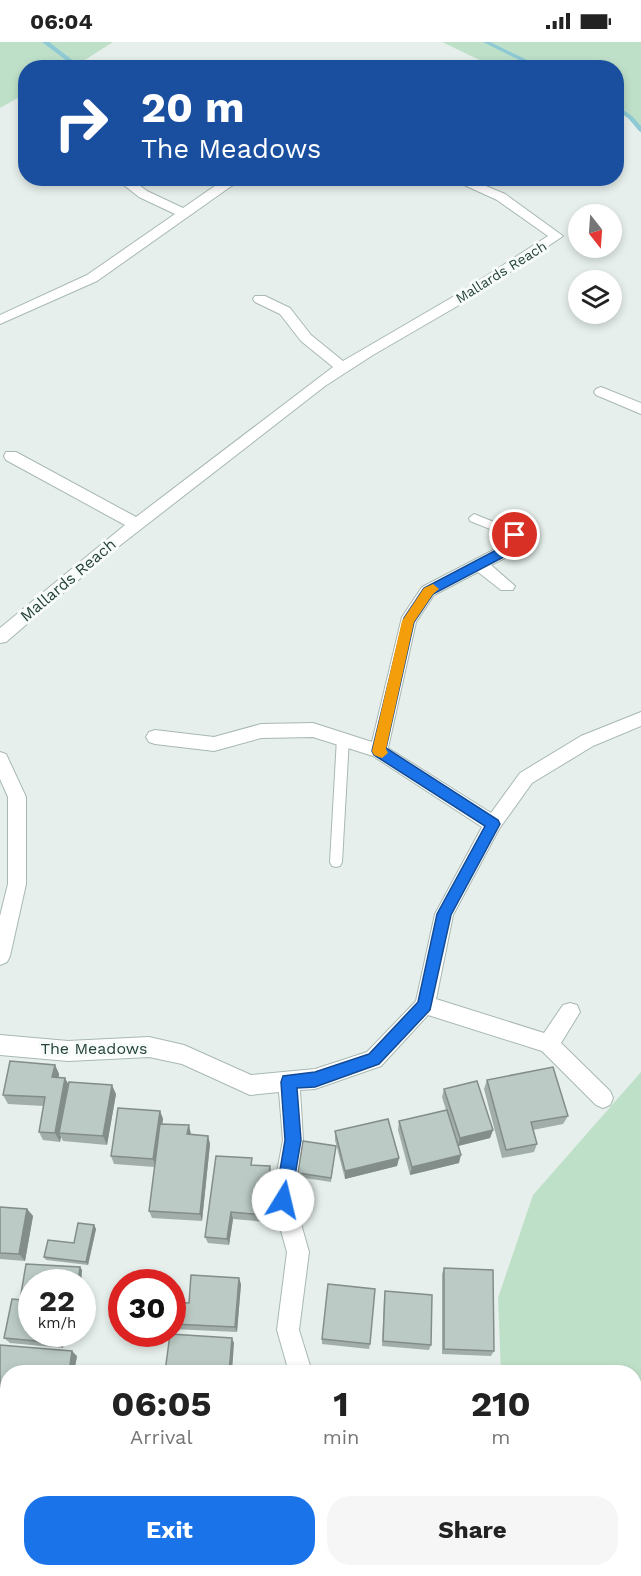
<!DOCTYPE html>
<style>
body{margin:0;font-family:"Work Sans",sans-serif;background:#f6f6f6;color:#222;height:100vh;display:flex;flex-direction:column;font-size:22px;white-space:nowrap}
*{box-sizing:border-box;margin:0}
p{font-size:20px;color:#767676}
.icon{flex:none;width:33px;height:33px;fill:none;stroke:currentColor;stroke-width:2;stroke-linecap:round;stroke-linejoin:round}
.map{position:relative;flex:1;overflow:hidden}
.sheet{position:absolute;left:0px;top:1323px;width:642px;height:212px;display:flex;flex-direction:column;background:#fff;border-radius:24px 24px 0 0;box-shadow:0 3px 9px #0003}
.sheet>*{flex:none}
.guide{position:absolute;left:18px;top:18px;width:606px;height:126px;border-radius:24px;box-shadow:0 3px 9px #0003;background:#1a4fa0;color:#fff;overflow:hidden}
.needle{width:39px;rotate:163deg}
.fabs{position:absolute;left:568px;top:162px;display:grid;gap:12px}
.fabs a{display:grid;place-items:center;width:54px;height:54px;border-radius:50%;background:#fff;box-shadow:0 3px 9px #0003;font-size:30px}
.speed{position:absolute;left:18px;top:1227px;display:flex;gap:12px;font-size:30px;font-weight:700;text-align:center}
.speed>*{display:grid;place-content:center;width:78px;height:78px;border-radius:50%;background:#fff;box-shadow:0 3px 9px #0003;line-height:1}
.speed small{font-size:15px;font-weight:400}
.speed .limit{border:9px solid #d22;background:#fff;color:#111}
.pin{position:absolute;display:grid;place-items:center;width:51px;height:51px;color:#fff;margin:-26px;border:3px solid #fff;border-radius:50%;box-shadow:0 2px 6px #0007}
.me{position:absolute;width:66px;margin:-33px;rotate:9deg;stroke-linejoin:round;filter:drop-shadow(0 0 4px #0008)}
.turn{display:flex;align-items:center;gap:21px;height:126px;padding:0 24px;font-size:27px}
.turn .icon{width:78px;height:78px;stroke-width:2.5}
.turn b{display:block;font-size:42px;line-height:51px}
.eta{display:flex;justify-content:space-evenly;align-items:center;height:102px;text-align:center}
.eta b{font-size:36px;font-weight:700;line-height:42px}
.button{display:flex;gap:12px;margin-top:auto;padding:12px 24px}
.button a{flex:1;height:69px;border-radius:24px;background:#1a73e8;color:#fff;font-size:24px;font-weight:700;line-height:69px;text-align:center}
.button a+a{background:#f6f6f6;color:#222}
.status{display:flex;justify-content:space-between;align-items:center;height:42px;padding:0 30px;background:#fff;direction:ltr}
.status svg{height:16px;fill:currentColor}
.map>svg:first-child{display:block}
.green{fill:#bfe0c8}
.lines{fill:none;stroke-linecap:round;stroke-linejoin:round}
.stream{fill:#8ec9d4;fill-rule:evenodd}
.lane-casing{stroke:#a8b8b2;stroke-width:2}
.street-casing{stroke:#a8b8b2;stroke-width:2}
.secondary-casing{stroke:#a4bbb3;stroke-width:2}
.lane{fill:#fff;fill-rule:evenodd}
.street{fill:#fff;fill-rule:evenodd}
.secondary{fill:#fff;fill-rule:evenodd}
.wall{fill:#a1aea9}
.shaded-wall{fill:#838d89}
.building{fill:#bbcac4;stroke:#838d89;stroke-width:1.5}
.route{fill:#1a73e8;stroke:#114b97;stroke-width:1.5}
.slow{fill:#f59e0b}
.labels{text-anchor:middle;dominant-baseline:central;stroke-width:6;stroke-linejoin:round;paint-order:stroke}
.far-street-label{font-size:14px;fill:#24423a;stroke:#f7fbf9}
.street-label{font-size:16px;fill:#24423a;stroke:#f7fbf9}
</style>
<div class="status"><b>06:04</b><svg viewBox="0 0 49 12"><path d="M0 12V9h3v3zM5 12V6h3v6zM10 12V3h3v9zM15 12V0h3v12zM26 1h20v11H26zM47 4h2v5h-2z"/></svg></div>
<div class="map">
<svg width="641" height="1534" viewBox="0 0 641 1534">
<rect width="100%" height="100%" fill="#e6efeb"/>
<path class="green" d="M0 0H113L74 25 26 26 25 52 0 66Z
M442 0H641V88L630 75 617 65 616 26 494 25Z
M641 1030V1427H635L634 1330H501L498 1256 533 1153Z"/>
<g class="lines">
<path class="stream" d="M42 0H49L80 24 75 25Z
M483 0H490L544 26H535Z
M616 63 632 74 641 84V90L639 89 628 76 616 68Z"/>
<defs>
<path id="lane" d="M213 20 248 24 251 26H181Z
M474 472 519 490 520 493 515 497 470 479 469 476Z
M343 691 347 693 349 696 342 820 340 824 336 825 332 824 330 820 337 696 339 693Z"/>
<path id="street" d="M266 20 270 21 273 26H262L260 23Z
M115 136H130L147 149 183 166 222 139 228 136H246L230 145 97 239 0 282V273L87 233 175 172 139 155Z
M449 136H467L505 152 563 194 473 255 373 313 325 344 105 515 6 600 0 601V586L125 483 6 418 4 414 6 410H16L136 475 333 325 301 299 280 272 255 260 253 257 255 254H265L290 266 311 293 343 319 463 249 548 194 497 158Z
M601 345 641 361V372L596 353 594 350 596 347Z
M515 487 521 489 523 493 515 511 491 523 515 544 513 548H501L478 530 434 553 416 580 388 706 491 771 520 731 581 694 641 670V684L593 704 532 741 499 787 453 873 436 957 544 991 563 963 570 961 577 963 580 970 561 1001 610 1049 613 1056 610 1063 603 1066 596 1063 542 1009 428 973 381 1024 315 1047 300 1048 303 1098 294 1157 309 1210 299 1288 312 1330H289L277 1288 287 1210 272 1157 283 1098 279 1050 250 1053 182 1022 149 1015 68 1019 0 1013V993L68 999 149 995 184 1003 251 1033 315 1027 367 1010 416 959 435 872 482 785 373 714 313 695 261 696 214 709 155 702 149 700 146 695 149 690 155 688 214 695 261 682 313 681 372 700 402 575 422 545 503 503 509 489Z
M0 710 6 712 26 755V842L10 914 7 920 0 923V874L8 842V755L0 737Z
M140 1527H164V1534H140Z"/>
<path id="secondary" d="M0 1444 8 1445V1469L0 1468Z
M634 1454H641V1478H634Z"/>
</defs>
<use href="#lane" class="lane-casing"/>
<use href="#street" class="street-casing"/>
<use href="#secondary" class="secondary-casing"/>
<use href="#lane" class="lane"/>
<use href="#street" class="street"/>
<use href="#secondary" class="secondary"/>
</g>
<path class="wall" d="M55 1023 59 1032V1036L68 1042 116 1052 107 1103 63 1099 61 1095 60 1100 43 1098 39 1090 44 1064 8 1062 3 1053Z
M487 1038 568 1074 563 1082 533 1088 537 1102 534 1110 502 1116 484 1047Z
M444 1047 493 1088 490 1096 458 1104 459 1121 410 1133 398 1088 399 1079 446 1068 442 1055Z
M160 1069 163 1077 162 1082 191 1092V1093L208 1094 210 1102 202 1179 152 1176 149 1169 155 1125 114 1122 111 1114Z
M335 1089 399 1116 397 1124 345 1137 335 1098Z
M336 1104 331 1140 298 1135V1131Z
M253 1123 271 1132 266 1180 233 1177 229 1203 208 1201 205 1195Z
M0 1165 27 1167 33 1174 25 1219 0 1217Z
M94 1183 96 1187 88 1223 46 1218 44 1215 74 1201Z
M26 1222 80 1225 82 1228 81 1240H32V1256L24 1255 21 1252Z
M444 1226 494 1309 491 1314 442 1312V1232Z
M241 1242 237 1290 172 1287V1260L189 1261Z
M385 1249 431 1303 429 1308 382 1304 384 1255Z
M32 1292H65L63 1306 10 1301 4 1296Z
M322 1297 370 1302 369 1307 322 1302Z
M0 1303 77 1314 74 1330H8V1387L0 1386Z"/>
<path class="shaded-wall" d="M55 1023 59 1032 57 1044 52 1035Z
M65 1036 70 1045 59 1091 61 1095 60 1100 55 1091Z
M112 1043 116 1052 107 1103 103 1094Z
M160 1069 163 1077 156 1125 153 1117Z
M189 1083 191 1092 190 1101 187 1092Z
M493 1088 490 1096 458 1104 460 1096Z
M208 1094 210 1102 202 1179 200 1172Z
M461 1113 459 1121 410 1133 412 1125Z
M399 1116 397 1124 345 1137V1129Z
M270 1124 271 1132 266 1180 265 1173Z
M27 1167 33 1174 25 1219 19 1212Z
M231 1170 233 1177 229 1203 227 1197Z
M94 1183 96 1187 88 1223 86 1220Z
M80 1225 82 1228 81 1240H78Z
M239 1236 241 1242 237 1290 235 1285Z
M60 1292H65L63 1306 58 1301Z
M232 1296 234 1301 232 1330H229Z
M72 1309 77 1314 74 1330H69Z"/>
<path class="building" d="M10 1019 55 1023 52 1035 65 1036 55 1091 39 1090 45 1055 3 1053Z
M553 1025 568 1074 531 1080 537 1102 506 1108 487 1038Z
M477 1039 493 1088 460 1096 444 1047Z
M69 1040 112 1043 103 1094 59 1091Z
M118 1066 160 1069 153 1117 111 1114Z
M447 1068 461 1113 412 1125 399 1079Z
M388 1077 399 1116 345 1129 335 1089Z
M160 1082 189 1083 187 1092 208 1094 200 1172 149 1169Z
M303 1099 336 1104 331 1136 298 1131Z
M216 1114 252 1116 251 1123 270 1124 265 1173 231 1170 227 1197 205 1195Z
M0 1165 27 1167 19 1212 0 1211Z
M78 1181 94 1183 86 1220 44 1215 48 1198 74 1201Z
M26 1222 80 1225 78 1240H32V1253L21 1252Z
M444 1226 493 1228 494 1309 444 1307Z
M191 1233 239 1236 235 1285 172 1282V1260L189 1261Z
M328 1242 375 1247 370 1302 322 1297Z
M385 1249 432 1253 431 1303 383 1299Z
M12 1257 32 1259V1292H60L58 1301 4 1296Z
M170 1292 232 1296 229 1330H165Z
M0 1303 72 1309 69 1330H8V1384L0 1383Z"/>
<path class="route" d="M515 489 521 493 513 510 433 552 414 580 386 706 498 778 500 782 451 873 430 968 379 1022 315 1045 297 1046 301 1098 291 1158 289 1163 283 1166 278 1163 275 1158 285 1098 281 1040 283 1034 315 1030 369 1012 418 960 437 872 485 784 374 713 372 709 404 576 424 546 504 504 511 490Z"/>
<path class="slow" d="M433 542 439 547 433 552 414 580 386 707 388 711 382 716 374 713 372 709 402 579 424 546Z"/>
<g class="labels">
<g class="far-street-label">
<text transform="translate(501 230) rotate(-32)">Mallards Reach</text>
</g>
<g class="street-label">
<text transform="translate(68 538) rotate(-40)">Mallards Reach</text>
<text x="94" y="1006">The Meadows</text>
</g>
</g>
</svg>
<div class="fabs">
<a><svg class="needle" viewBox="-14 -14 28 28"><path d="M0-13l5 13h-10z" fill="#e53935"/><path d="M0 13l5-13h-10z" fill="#767676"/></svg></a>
<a><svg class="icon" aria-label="layers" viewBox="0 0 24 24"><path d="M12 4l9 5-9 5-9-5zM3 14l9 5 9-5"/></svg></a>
</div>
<div class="speed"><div>22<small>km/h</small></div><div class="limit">30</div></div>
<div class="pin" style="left:515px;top:493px;background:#d93025"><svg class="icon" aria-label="arrive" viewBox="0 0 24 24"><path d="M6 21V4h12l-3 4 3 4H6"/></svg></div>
<svg class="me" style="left:283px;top:1158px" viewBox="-20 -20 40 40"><circle r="19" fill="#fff"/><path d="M0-13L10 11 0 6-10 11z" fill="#1a73e8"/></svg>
<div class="guide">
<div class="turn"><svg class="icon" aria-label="right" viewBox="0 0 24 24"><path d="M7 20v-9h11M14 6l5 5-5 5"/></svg><div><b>20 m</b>The Meadows</div></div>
</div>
<section class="sheet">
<div class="eta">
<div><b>06:05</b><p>Arrival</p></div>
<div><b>1</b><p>min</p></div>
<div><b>210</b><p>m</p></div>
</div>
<div class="button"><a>Exit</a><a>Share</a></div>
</section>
</div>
